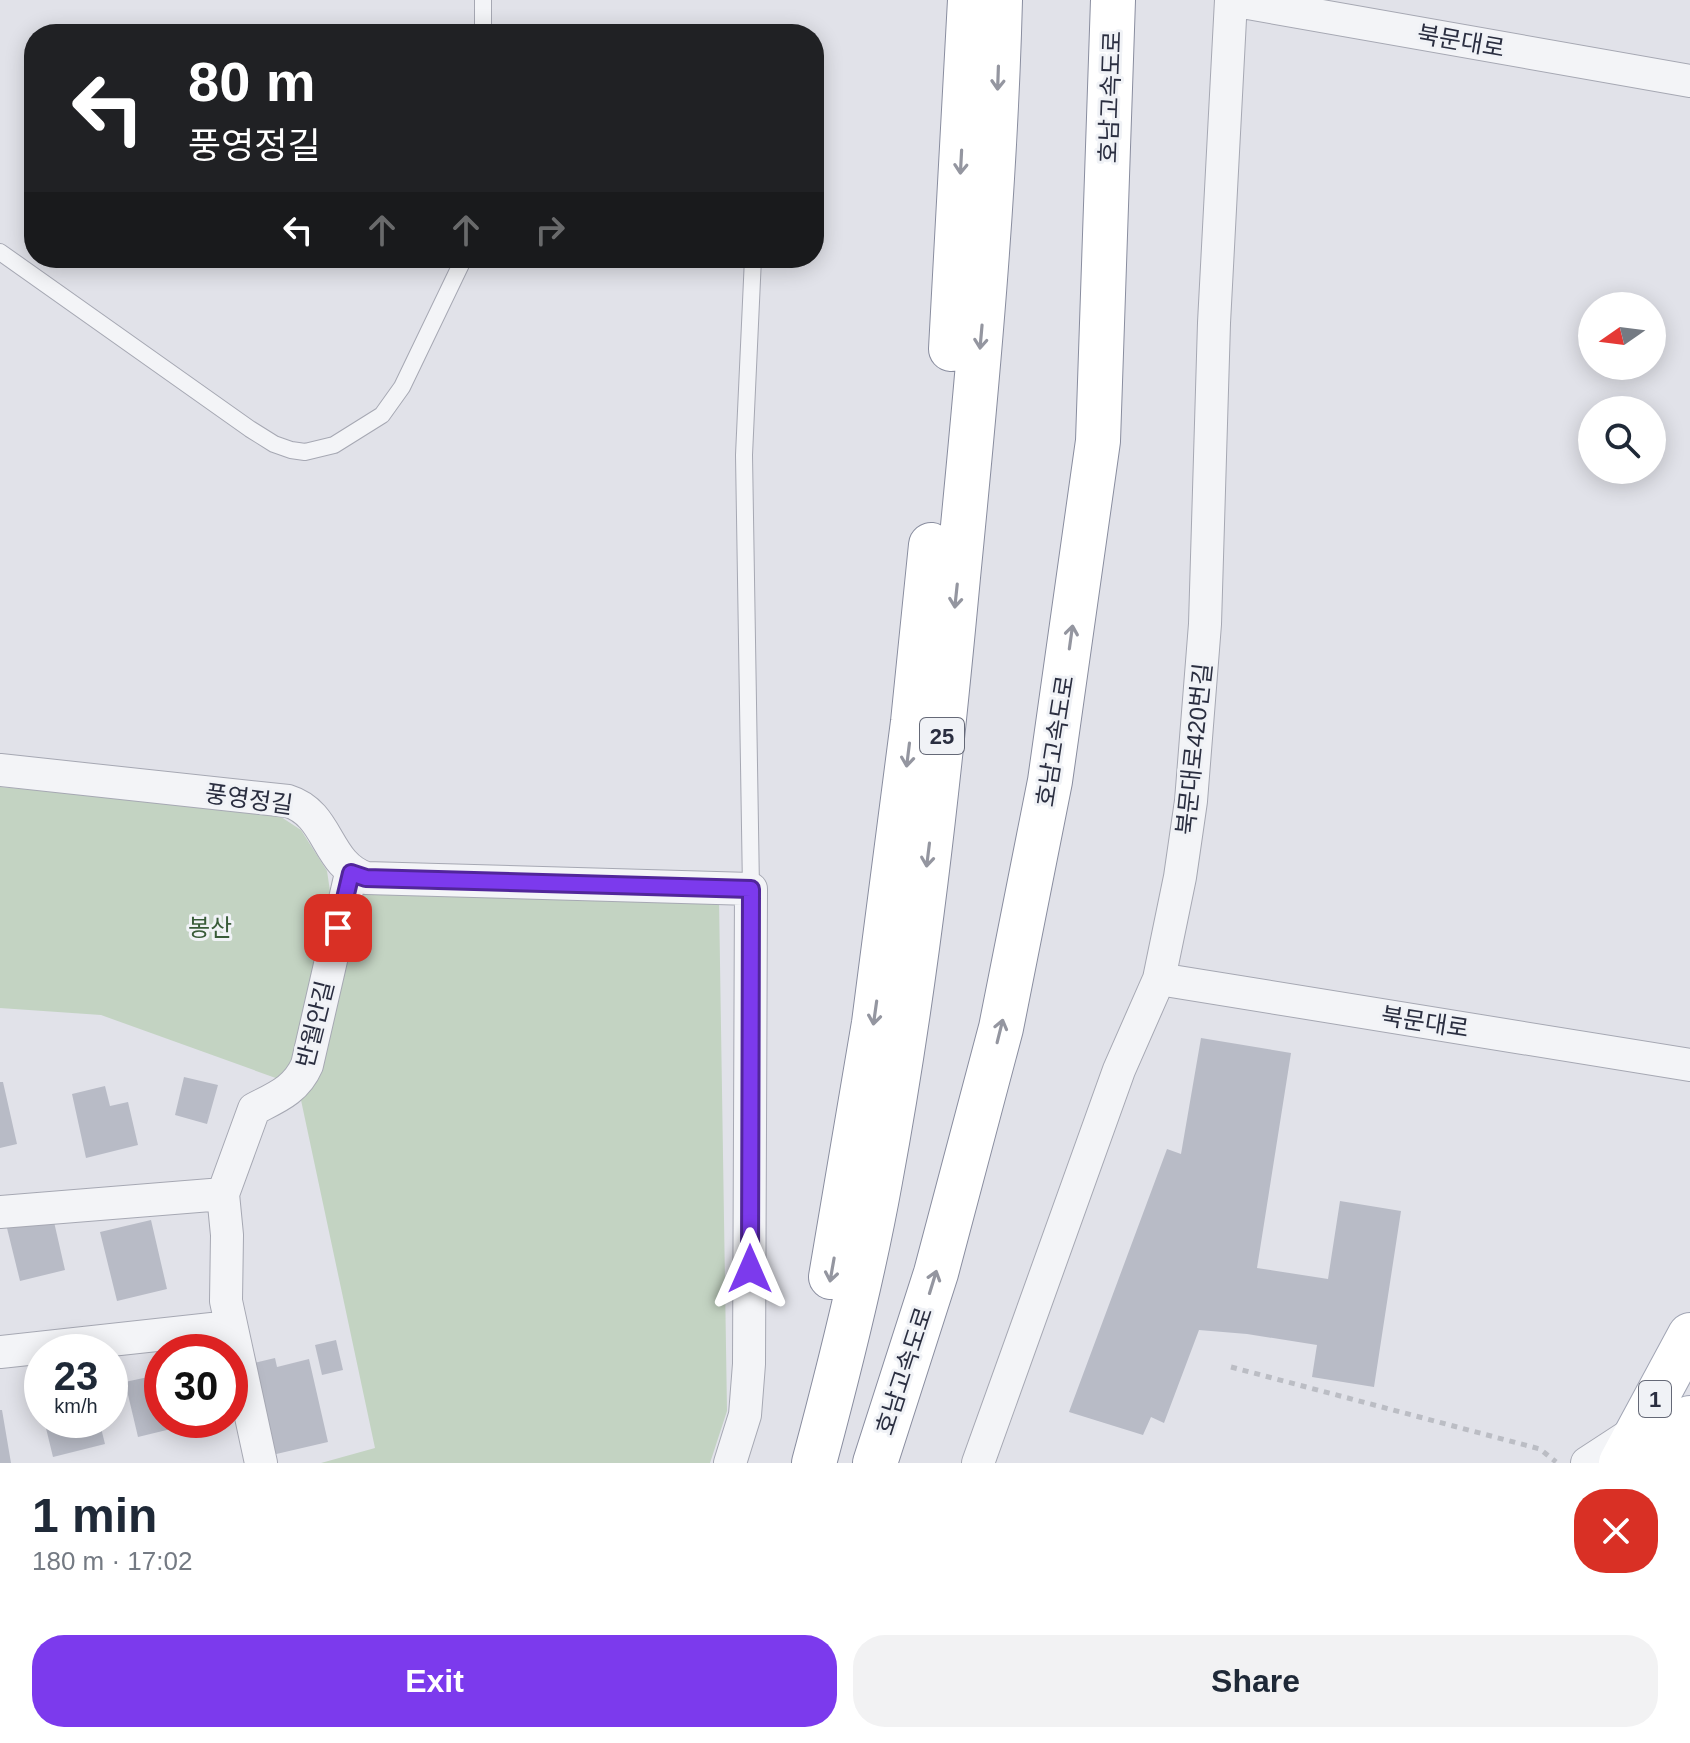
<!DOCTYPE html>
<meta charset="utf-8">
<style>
body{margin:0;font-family:Arial,"Noto Sans KR",sans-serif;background:#f2f2f3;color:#1f2937;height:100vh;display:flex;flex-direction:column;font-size:30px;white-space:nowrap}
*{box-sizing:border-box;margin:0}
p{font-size:26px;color:#747a83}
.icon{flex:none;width:44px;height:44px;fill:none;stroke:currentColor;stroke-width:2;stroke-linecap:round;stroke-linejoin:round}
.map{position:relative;height:1463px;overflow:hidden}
.side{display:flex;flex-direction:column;background:#fff;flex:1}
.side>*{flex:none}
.guide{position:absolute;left:24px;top:24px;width:800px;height:244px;border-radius:32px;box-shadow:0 4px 20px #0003;background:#202124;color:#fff;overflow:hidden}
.needle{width:52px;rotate:256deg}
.controls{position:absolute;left:1578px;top:292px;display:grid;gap:16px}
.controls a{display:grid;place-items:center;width:88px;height:88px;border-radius:50%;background:#fff;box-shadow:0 4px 20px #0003;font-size:40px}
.speed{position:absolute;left:24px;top:1334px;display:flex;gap:16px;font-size:40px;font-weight:700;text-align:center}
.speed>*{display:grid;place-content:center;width:104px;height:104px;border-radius:50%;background:#fff;box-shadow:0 4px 20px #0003;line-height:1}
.speed small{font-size:20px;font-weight:400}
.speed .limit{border:12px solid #d22;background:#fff;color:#111}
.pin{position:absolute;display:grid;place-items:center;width:68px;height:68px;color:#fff;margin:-34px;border-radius:16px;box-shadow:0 4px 12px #0006}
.me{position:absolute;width:88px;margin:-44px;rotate:0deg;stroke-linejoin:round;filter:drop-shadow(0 0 6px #0008)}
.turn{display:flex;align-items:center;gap:28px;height:168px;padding:0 32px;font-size:36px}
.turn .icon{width:104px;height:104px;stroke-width:2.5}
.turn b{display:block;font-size:56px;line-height:68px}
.lanes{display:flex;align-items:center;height:76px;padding:0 32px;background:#0003;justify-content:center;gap:40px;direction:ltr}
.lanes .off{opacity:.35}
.round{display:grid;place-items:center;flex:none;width:84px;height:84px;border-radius:32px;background:#f2f2f3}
.headline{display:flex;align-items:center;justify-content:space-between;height:136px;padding:0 32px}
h1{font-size:48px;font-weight:800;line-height:60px}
.primary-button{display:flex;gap:16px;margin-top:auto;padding:16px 32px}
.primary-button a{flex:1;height:92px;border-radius:32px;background:#7c3aed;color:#fff;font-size:32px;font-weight:800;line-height:92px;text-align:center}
.primary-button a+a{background:#f2f2f3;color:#1f2937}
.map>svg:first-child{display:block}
.green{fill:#c3d3c2}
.building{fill:#b8bbc6}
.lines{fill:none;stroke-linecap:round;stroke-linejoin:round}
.lane-casing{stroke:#a6a8b3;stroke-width:18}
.street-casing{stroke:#a6a8b3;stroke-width:34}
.primary-casing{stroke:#a1a5b4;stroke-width:46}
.highway-casing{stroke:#898d9f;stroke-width:46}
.path{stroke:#bbbdc4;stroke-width:5;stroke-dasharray:6 6;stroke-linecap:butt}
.lane{stroke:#f3f4f7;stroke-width:16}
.street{stroke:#f3f4f7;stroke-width:32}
.primary{stroke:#fff;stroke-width:44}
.highway{stroke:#fff;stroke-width:44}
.oneway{stroke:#9496a0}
.route-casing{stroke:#51269a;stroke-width:20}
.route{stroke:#7c3aed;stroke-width:14}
.labels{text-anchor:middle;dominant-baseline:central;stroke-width:6;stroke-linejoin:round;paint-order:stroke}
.shield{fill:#f0f2f6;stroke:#656977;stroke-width:2}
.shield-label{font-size:22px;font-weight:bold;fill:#2a2e40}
.street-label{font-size:24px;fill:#2a2e40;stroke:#f0f2f6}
.park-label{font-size:24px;fill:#385b38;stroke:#f0f2f6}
</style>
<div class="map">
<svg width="1690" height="1463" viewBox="0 0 1690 1463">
<rect width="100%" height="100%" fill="#e1e2e9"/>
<path class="green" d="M0 787 272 811 301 830 327 871 330 891 719 899 727 1411 710 1463H321L375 1448 298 1086 101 1015 0 1008Z"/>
<path class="building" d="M1201 1038 1291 1053 1257 1268 1328 1279 1340 1201 1401 1211 1374 1387 1312 1377 1317 1345 1247 1334 1199 1330 1164 1423 1151 1417 1143 1435 1069 1412 1167 1149 1181 1154Z
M184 1077 218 1085 207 1124 175 1115Z
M0 1082H3L17 1144 0 1148Z
M105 1086 110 1106 128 1102 138 1145 86 1158 72 1094Z
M52 1213 65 1270 20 1281 6 1224Z
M151 1220 167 1289 117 1301 100 1232Z
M336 1340 343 1370 322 1375 315 1345Z
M275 1358 277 1367 309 1359 328 1442 272 1455 250 1364Z
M162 1374V1420H173L175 1428 138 1437 125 1382Z
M0 1410H2L11 1463H0Z
M44 1420H99L105 1444 53 1457Z"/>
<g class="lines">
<defs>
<path id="lane" d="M483 0V34
M0 252 250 429 274 444 291 450 305 452 334 445 382 415 402 387 464 258
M751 889 744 455 753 258"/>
<path id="street" d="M1231 0 1690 81
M0 770 288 801C330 814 325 864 366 878L751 889 749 1364 745 1415 730 1463
M1159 979 1690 1065
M0 1212 223 1194
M0 1352 230 1327
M261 1463 226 1301 227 1235 223 1194 254 1109C277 1097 296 1090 307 1065L351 873
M978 1463 1119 1070 1159 979 1180 877 1191 801 1205 624 1214 323 1231 0
M1587 1463 1636 1431"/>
<path id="primary" d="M1621 1463 1690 1335
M1665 1463 1690 1418"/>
<path id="highway" d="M951 349 970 0
M831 1277 874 1023 913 722 931 545
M814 1463C839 1370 863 1276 880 1181 917 982 939 779 958 577 977 385 995 193 1000 0
M875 1463 936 1273 1001 1028 1050 781 1098 441 1113 0"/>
</defs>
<use href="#lane" class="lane-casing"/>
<use href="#street" class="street-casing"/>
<use href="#primary" class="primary-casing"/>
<use href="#highway" class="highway-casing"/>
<path class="path" d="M1231 1367 1540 1449 1556 1462"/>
<use href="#lane" class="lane"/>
<use href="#street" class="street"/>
<use href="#primary" class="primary"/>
<use href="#highway" class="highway"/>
</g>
<defs><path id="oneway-shaft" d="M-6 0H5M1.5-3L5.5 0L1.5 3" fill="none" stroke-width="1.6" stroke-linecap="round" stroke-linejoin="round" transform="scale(2)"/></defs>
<g class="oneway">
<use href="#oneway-shaft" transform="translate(998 78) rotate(92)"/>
<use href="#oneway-shaft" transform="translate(961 162) rotate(93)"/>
<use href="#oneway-shaft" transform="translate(981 337) rotate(95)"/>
<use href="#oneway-shaft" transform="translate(956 596) rotate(96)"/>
<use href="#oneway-shaft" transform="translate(1071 637) rotate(-82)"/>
<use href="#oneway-shaft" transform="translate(908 755) rotate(97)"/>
<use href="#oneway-shaft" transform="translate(928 855) rotate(97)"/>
<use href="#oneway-shaft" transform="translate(875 1013) rotate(98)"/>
<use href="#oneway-shaft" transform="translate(1000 1031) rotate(-76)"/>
<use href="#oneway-shaft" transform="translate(832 1270) rotate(100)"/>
<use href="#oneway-shaft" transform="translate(933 1282) rotate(-73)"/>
</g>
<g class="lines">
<defs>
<path id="route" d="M338 928 351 873 366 878 751 889 750 1269"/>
</defs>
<use href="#route" class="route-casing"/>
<use href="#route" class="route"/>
</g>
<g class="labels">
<g class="shield">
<rect x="920" y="718" width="44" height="36" rx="6"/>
<rect x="1639" y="1381" width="32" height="36" rx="6"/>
</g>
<g class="shield-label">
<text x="942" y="736">25</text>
<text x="1655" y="1399">1</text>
</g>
<g class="street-label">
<text transform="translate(1461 41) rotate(10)">북문대로</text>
<text transform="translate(1110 97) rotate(-88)">호남고속도로</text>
<text transform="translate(1055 741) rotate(-81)">호남고속도로</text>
<text transform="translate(1194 749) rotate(-84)">북문대로420번길</text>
<text transform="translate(249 799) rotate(8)">풍영정길</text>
<text transform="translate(1425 1022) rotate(9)">북문대로</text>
<text transform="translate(315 1024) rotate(-76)">반월안길</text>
<text transform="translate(904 1371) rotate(-72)">호남고속도로</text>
</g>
<g class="park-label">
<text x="210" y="927">봉산</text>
</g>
</g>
</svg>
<div class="controls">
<a><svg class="needle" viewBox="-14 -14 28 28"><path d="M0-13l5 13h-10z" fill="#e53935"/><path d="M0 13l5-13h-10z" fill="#747a83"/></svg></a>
<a><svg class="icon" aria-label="search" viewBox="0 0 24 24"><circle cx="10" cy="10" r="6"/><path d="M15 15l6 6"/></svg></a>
</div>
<div class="speed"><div>23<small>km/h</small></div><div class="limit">30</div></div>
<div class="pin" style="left:338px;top:928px;background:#d93025"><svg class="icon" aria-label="arrive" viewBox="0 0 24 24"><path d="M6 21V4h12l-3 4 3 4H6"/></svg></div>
<svg class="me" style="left:750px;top:1269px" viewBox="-20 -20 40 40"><path d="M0-17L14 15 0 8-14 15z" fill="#7c3aed" stroke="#fff" stroke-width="4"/></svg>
<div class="guide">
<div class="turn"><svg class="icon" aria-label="left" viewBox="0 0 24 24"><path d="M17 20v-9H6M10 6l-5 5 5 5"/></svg><div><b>80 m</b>풍영정길</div></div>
<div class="lanes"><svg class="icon" aria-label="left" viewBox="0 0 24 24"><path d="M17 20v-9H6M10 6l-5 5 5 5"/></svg><svg class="icon off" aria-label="ahead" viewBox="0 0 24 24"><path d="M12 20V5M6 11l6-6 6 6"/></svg><svg class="icon off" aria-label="ahead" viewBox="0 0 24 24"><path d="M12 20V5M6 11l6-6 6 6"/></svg><svg class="icon off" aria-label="right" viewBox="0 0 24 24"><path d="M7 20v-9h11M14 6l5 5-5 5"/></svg></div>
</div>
</div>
<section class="side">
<div class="headline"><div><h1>1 min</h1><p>180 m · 17:02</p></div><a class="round" style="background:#d93025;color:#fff"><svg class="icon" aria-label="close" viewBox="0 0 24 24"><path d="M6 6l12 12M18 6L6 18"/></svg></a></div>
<div class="primary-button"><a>Exit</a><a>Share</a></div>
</section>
